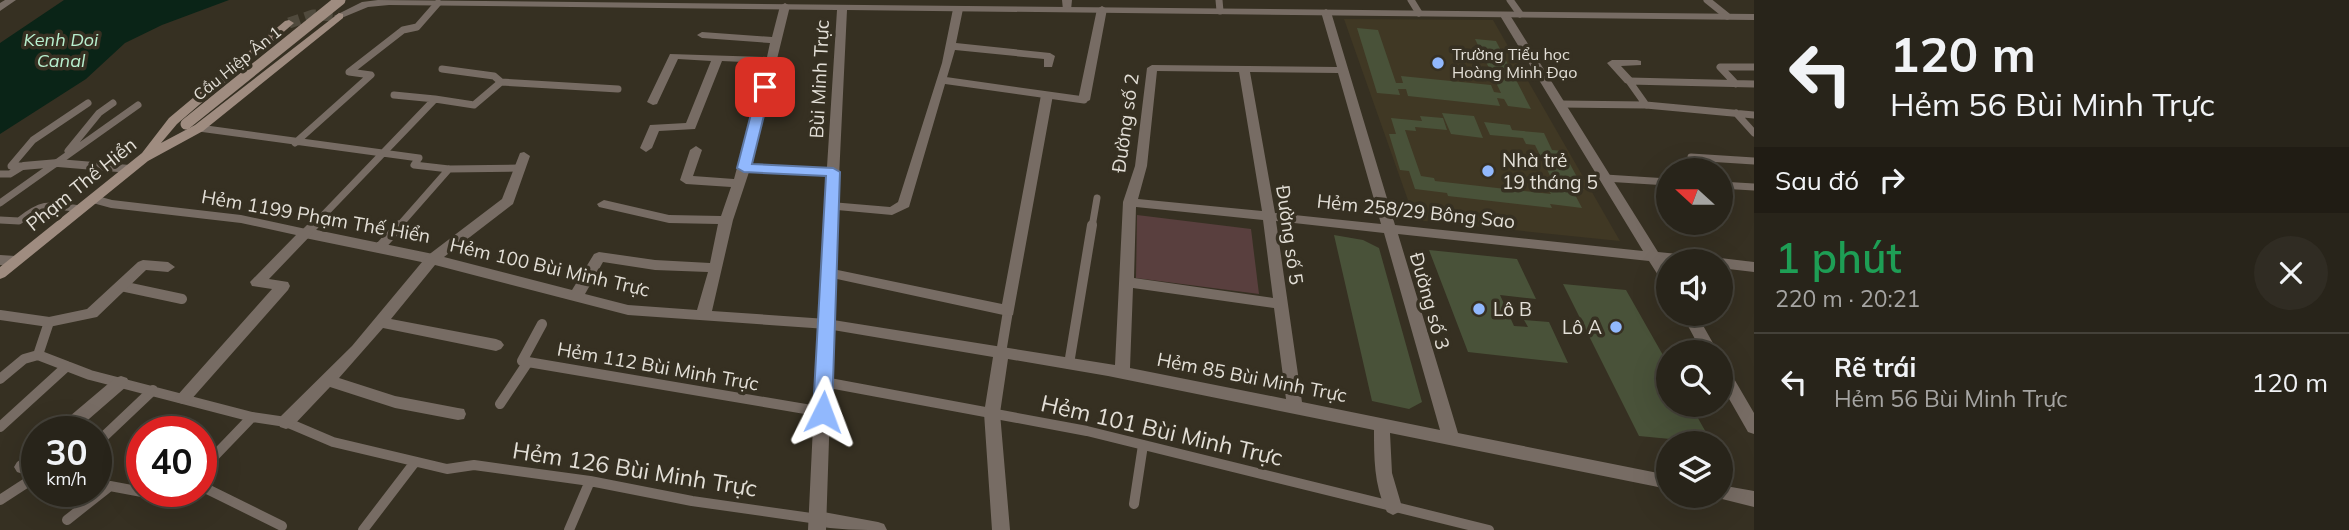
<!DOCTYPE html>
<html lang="vi">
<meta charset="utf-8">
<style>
body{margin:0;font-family:Mulish,sans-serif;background:#302c23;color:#f1f3f6;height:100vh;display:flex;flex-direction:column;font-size:26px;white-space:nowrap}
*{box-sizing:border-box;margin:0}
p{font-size:23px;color:#a5a4a2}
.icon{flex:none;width:38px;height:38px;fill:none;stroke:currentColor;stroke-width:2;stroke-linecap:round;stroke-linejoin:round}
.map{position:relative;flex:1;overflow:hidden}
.drawer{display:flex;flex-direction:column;background:#28241a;width:595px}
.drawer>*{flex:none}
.top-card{background:#28241a;color:#f1f3f6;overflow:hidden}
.needle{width:46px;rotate:291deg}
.buttons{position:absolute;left:1656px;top:158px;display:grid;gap:14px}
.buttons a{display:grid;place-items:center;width:77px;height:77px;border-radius:50%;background:#28241a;box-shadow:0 7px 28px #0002,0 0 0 2px #444139;font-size:35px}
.speed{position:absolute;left:21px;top:416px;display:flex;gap:14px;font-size:35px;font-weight:700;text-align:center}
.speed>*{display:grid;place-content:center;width:91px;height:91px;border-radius:50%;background:#28241a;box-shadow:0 7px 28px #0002,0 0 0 2px #444139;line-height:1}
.speed small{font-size:18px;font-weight:400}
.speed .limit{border:10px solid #d22;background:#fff;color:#111}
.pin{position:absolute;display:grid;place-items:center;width:60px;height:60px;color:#fff;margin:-30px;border-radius:14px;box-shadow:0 4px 10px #0006}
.me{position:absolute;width:77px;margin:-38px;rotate:3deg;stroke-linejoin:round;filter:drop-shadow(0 0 5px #0008)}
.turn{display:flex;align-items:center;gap:24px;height:147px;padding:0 21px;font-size:32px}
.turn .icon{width:91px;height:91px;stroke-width:2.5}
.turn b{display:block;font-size:49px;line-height:60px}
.then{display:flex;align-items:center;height:66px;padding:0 21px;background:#0003;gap:14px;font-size:26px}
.round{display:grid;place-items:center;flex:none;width:74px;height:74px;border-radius:37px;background:#302c23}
.summary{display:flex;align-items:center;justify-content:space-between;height:119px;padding:0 21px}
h1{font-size:42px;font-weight:600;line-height:52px;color:#1e9e55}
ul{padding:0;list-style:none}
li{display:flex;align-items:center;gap:21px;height:98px;padding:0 21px;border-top:2px solid #444139}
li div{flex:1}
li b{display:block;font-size:26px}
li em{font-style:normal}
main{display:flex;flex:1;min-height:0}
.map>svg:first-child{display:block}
.built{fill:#403824}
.green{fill:#593f3e}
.water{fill:#0a2417}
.building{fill:#495239}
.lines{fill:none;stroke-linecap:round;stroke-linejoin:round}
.secondary-tunnel{stroke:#504a3d;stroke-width:11;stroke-dasharray:11 6;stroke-linecap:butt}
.service-far1{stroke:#776c64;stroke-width:7}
.service{stroke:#776c64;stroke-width:10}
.minor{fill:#776c64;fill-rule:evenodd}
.tertiary{fill:#776c64;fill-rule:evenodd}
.secondary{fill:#9f8c80;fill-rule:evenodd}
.secondary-bridge{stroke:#9f8c80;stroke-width:11}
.route{fill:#91b8fd;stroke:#5e78a4;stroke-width:2}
.poi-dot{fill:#91b8fd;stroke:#363022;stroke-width:2.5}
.labels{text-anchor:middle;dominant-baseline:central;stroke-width:7;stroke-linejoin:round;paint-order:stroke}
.far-poi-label{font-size:16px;fill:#e3dfd7;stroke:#363022;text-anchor:start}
.far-street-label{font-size:16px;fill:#e3dfd7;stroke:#363022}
.far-water-label{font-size:18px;font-style:italic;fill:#b9f0cf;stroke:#363022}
.street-label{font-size:19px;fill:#e3dfd7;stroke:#363022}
.poi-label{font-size:19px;fill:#e3dfd7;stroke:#363022;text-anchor:start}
.near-street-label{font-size:23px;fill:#e3dfd7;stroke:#363022}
</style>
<main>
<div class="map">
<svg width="1754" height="530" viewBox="0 0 1754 530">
<rect width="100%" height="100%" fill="#363022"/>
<path class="built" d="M1344 19 1493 20 1620 241 1415 220Z"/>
<path class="green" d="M1137 215 1251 229 1259 294 1136 278Z"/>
<path class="water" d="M64 0H229L162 25 125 43 86 79 0 134V43Z"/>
<path class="building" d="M1357 28 1378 30 1396 83H1403L1401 76 1491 85 1494 92 1501 93 1475 39 1496 41 1531 109 1508 106 1504 99 1497 98 1500 106 1408 96 1406 89H1398L1400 95 1377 93Z
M1442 113 1474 116 1483 138 1451 134Z
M1420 116 1443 118 1447 130 1415 127 1416 131 1405 130 1421 176 1434 178 1435 181 1551 194 1549 191 1558 192 1535 145 1526 144 1523 138 1490 135 1484 122 1510 125 1512 130 1544 133 1552 150 1563 151 1584 190 1572 189 1582 208 1550 204 1552 208 1448 196 1447 193 1415 189 1409 171 1400 170 1389 134H1396L1391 118 1422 121Z
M1334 235 1363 240 1379 248 1422 402 1409 409 1372 401Z
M1429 250 1517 259 1536 299 1500 295 1514 326 1528 327 1524 320 1549 322 1568 363 1468 352Z
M1563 284 1626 290 1668 364V404H1690L1712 443 1639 436Z"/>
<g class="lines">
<path class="secondary-tunnel" d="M289 23 313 15 339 16"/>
<path class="service-far1" d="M1219 0 1220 11
M1411 0 1419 13
M1510 0 1520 14
M1707 0 1727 16
M442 69 494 76 501 82
M942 80 1084 100
M1736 84 1720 67H1754
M394 95 435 99
M1560 104 1646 105 1754 115
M1646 105 1629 81 1754 84
M1736 113 1754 133
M199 128 419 158 414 165 449 169 519 168
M295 143 371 75 349 72 403 30 417 27 438 3
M68 151 99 113 113 103
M1691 157 1754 161
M0 174H10L23 166H11L33 140 88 103
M1605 178 1668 182
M1720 185 1754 187
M0 203 138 105
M0 220 19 221C44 201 50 205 81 209
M312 227 435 99 474 105 501 82 618 89
M398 227 449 169
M1092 227 1097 198"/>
<path class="service" d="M306 233 314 225
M306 233 432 259
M379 248 400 225
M0 260 15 261
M121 286 182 299
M0 315 49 322 38 355 90 375 252 417 286 422 333 442 447 469 474 465 590 481 692 501 818 519
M542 324 522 361 823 412
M1001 353 1008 311
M1069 364 1092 225
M0 379 24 359 38 355
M824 382 1087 431 1489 530
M500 404 528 362
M0 427 67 366
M96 444 153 390
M201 470 252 417
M201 486 282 526
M0 500 37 476
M1134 504 1143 445
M67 520 110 486 174 498 180 492
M363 530 415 462
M569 530 590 481"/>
<path class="minor" d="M5 0H16L0 11V3Z
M1062 0H1072L1071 10H1063Z
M785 3 790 6 751 165 833 168 839 172 833 176 749 172 733 220 712 311 827 319 1115 365 1123 202 1135 166 1147 68 1152 65 1337 67 1321 12 1326 9 1331 12 1395 225 1643 251 1499 14 1508 12 1658 252 1698 256 1705 261 1664 262 1668 268V285L1663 283 1649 261 1398 234 1458 433 1668 475V489L1390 433 1392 473 1402 507 1399 512 1393 515 1387 512C1374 486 1374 458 1374 430L1108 376 1008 359 1000 413 1010 530H992L984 413 993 357 827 329 628 315 435 265 391 319 496 339 501 341 504 345 501 349 496 351 383 328 339 378 395 396 458 408 464 409 466 414 464 419 458 420 395 408 330 387 292 427 286 429 280 427 278 422 280 417 352 346 427 256 502 199 520 153 524 152 530 156 513 204 444 257 572 290 594 254 599 252 655 260 710 263 718 224 669 223 599 207 597 204 604 200 669 215 721 216 731 187 686 184 680 180 690 150 696 146 702 150 693 176 734 179 765 63 722 61 695 129 659 131 652 148 646 152 640 148 650 125 686 123 711 61 678 59 657 104 653 105 647 102 670 54 767 57 770 43 702 38 697 35 702 32 772 37 780 6ZM1157 71 1239 72 1262 211 1138 199 1147 166ZM1250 72 1338 73 1381 224 1275 213ZM1136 207 1263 220 1273 298 1134 278ZM1276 221 1384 233 1440 430 1302 402ZM603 262 655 270 708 272 697 310 628 305 585 294ZM1133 288 1274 308 1286 399 1130 368Z
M958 6 963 9 956 43 1050 53 1055 56 1052 67H1044V59L955 50 909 207 892 215 826 209 824 206 831 202 890 207 898 202 942 63 953 9Z
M1102 6 1107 9 1090 100 1084 103 1078 100 1097 9Z
M1637 60 1641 61V65L1621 66 1635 81 1629 84 1625 83 1607 63 1612 60Z
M1047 92 1053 95 1013 315 1008 316 823 276 821 273 828 268 1002 304 1041 95Z
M58 159 130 165 136 169 130 173 58 167 23 170 17 166 23 162Z
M94 195 112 200 241 215 306 229 313 233 269 279 288 282 290 286 288 290 189 402 183 404 177 402 175 398 272 289 252 286 250 282 296 235 241 223 111 208 89 202 88 199 89 196Z
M1720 258 1754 262V272L1720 268V261H1714Z
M143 260 168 262 175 267 168 272 146 270 97 317 49 327 44 326 42 322 44 318 87 309 138 262Z
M1681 313H1696L1718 352H1702Z
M1720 363 1726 365 1754 413V434L1748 432 1720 383Z
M121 376 127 378 129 382 127 386 74 432H55L57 427 115 378Z
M37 448V465L23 474 17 472 14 467 17 462Z
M1720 485 1754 491V507L1714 497 1713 495H1720Z
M818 511 878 522 884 524 887 530C862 530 835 530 812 525L809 519 812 513Z"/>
<path class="tertiary" d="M378 0 1754 14V20L847 10 835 261 826 530H808L821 261 837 10 389 5 368 7 339 19 334 16 362 2Z"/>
<path class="secondary" d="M339 13 343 14V18L203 131 148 161 5 277 0 279V267L142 153 169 118 285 21 289 20 294 23 177 124 161 143 195 125Z"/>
<path class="secondary-bridge" d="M186 124 340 0"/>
</g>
<path class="route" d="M765 83 771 87 752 164 833 168 840 172 832 412 829 417 823 419 816 417 813 412 826 176 744 172 737 168 758 87Z"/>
<g class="poi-dot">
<circle cx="1438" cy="63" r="7"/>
<circle cx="1488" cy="171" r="7"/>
<circle cx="1479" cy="309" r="7"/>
<circle cx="1616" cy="327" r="7"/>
</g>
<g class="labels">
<g class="far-poi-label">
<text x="1452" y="54">Trường Tiểu học<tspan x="1452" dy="18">Hoàng Minh Đạo</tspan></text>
</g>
<g class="far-street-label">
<text transform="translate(237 63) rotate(-39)">Cầu Hiệp Ân 1</text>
</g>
<g class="far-water-label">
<text x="61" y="39">Kenh Doi<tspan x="61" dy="21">Canal</tspan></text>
</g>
<g class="street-label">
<text transform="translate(819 79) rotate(-87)">Bùi Minh Trực</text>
<text transform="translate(1125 123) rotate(-82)">Đường số 2</text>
<text transform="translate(81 184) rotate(-39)">Phạm Thế Hiển</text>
<text transform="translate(1416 211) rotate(6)">Hẻm 258/29 Bông Sao</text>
<text transform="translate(316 216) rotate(10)">Hẻm 1199 Phạm Thế Hiển</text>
<text transform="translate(1290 235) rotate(82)">Đường số 5</text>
<text transform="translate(550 267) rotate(13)">Hẻm 100 Bùi Minh Trực</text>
<text transform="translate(1430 301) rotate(74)">Đường số 3</text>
<text transform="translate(658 366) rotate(10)">Hẻm 112 Bùi Minh Trực</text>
<text transform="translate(1252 377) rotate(11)">Hẻm 85 Bùi Minh Trực</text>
</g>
<g class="poi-label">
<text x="1502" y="160">Nhà trẻ<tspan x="1502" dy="22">19 tháng 5</tspan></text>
<text x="1493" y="309">Lô B</text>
<text x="1602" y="327" text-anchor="end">Lô A</text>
</g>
<g class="near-street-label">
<text transform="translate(1162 430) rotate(13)">Hẻm 101 Bùi Minh Trực</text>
<text transform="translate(635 469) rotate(9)">Hẻm 126 Bùi Minh Trực</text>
</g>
</g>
</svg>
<div class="buttons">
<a><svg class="needle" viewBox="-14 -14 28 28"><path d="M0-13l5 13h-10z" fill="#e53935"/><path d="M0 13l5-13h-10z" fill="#a5a4a2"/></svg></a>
<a><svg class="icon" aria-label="sound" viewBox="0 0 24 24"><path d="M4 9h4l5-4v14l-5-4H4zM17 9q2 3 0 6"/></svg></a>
<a><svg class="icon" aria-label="search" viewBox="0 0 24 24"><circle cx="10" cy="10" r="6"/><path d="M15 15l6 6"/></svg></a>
<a><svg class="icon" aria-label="layers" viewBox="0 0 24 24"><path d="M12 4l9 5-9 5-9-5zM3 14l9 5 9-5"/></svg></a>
</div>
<div class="speed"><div>30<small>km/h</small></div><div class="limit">40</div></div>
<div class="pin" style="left:765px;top:87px;background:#d93025"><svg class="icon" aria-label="arrive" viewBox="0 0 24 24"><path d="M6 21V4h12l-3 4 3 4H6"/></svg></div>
<svg class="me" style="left:823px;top:412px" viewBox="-20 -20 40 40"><path d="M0-17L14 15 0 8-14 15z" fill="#91b8fd" stroke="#fff" stroke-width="4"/></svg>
</div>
<section class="drawer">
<div class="top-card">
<div class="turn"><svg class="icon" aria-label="left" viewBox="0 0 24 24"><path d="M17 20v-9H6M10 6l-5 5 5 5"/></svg><div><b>120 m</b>Hẻm 56 Bùi Minh Trực</div></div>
<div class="then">Sau đó<svg class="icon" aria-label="right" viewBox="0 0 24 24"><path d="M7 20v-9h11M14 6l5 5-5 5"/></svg></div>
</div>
<div class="summary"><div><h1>1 phút</h1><p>220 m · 20:21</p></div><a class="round"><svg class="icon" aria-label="close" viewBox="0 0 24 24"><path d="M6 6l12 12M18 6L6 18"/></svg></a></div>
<ul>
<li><svg class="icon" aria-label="left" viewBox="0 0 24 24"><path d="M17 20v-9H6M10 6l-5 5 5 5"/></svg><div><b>Rẽ trái</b><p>Hẻm 56 Bùi Minh Trực</p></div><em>120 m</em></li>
</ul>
</section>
</main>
